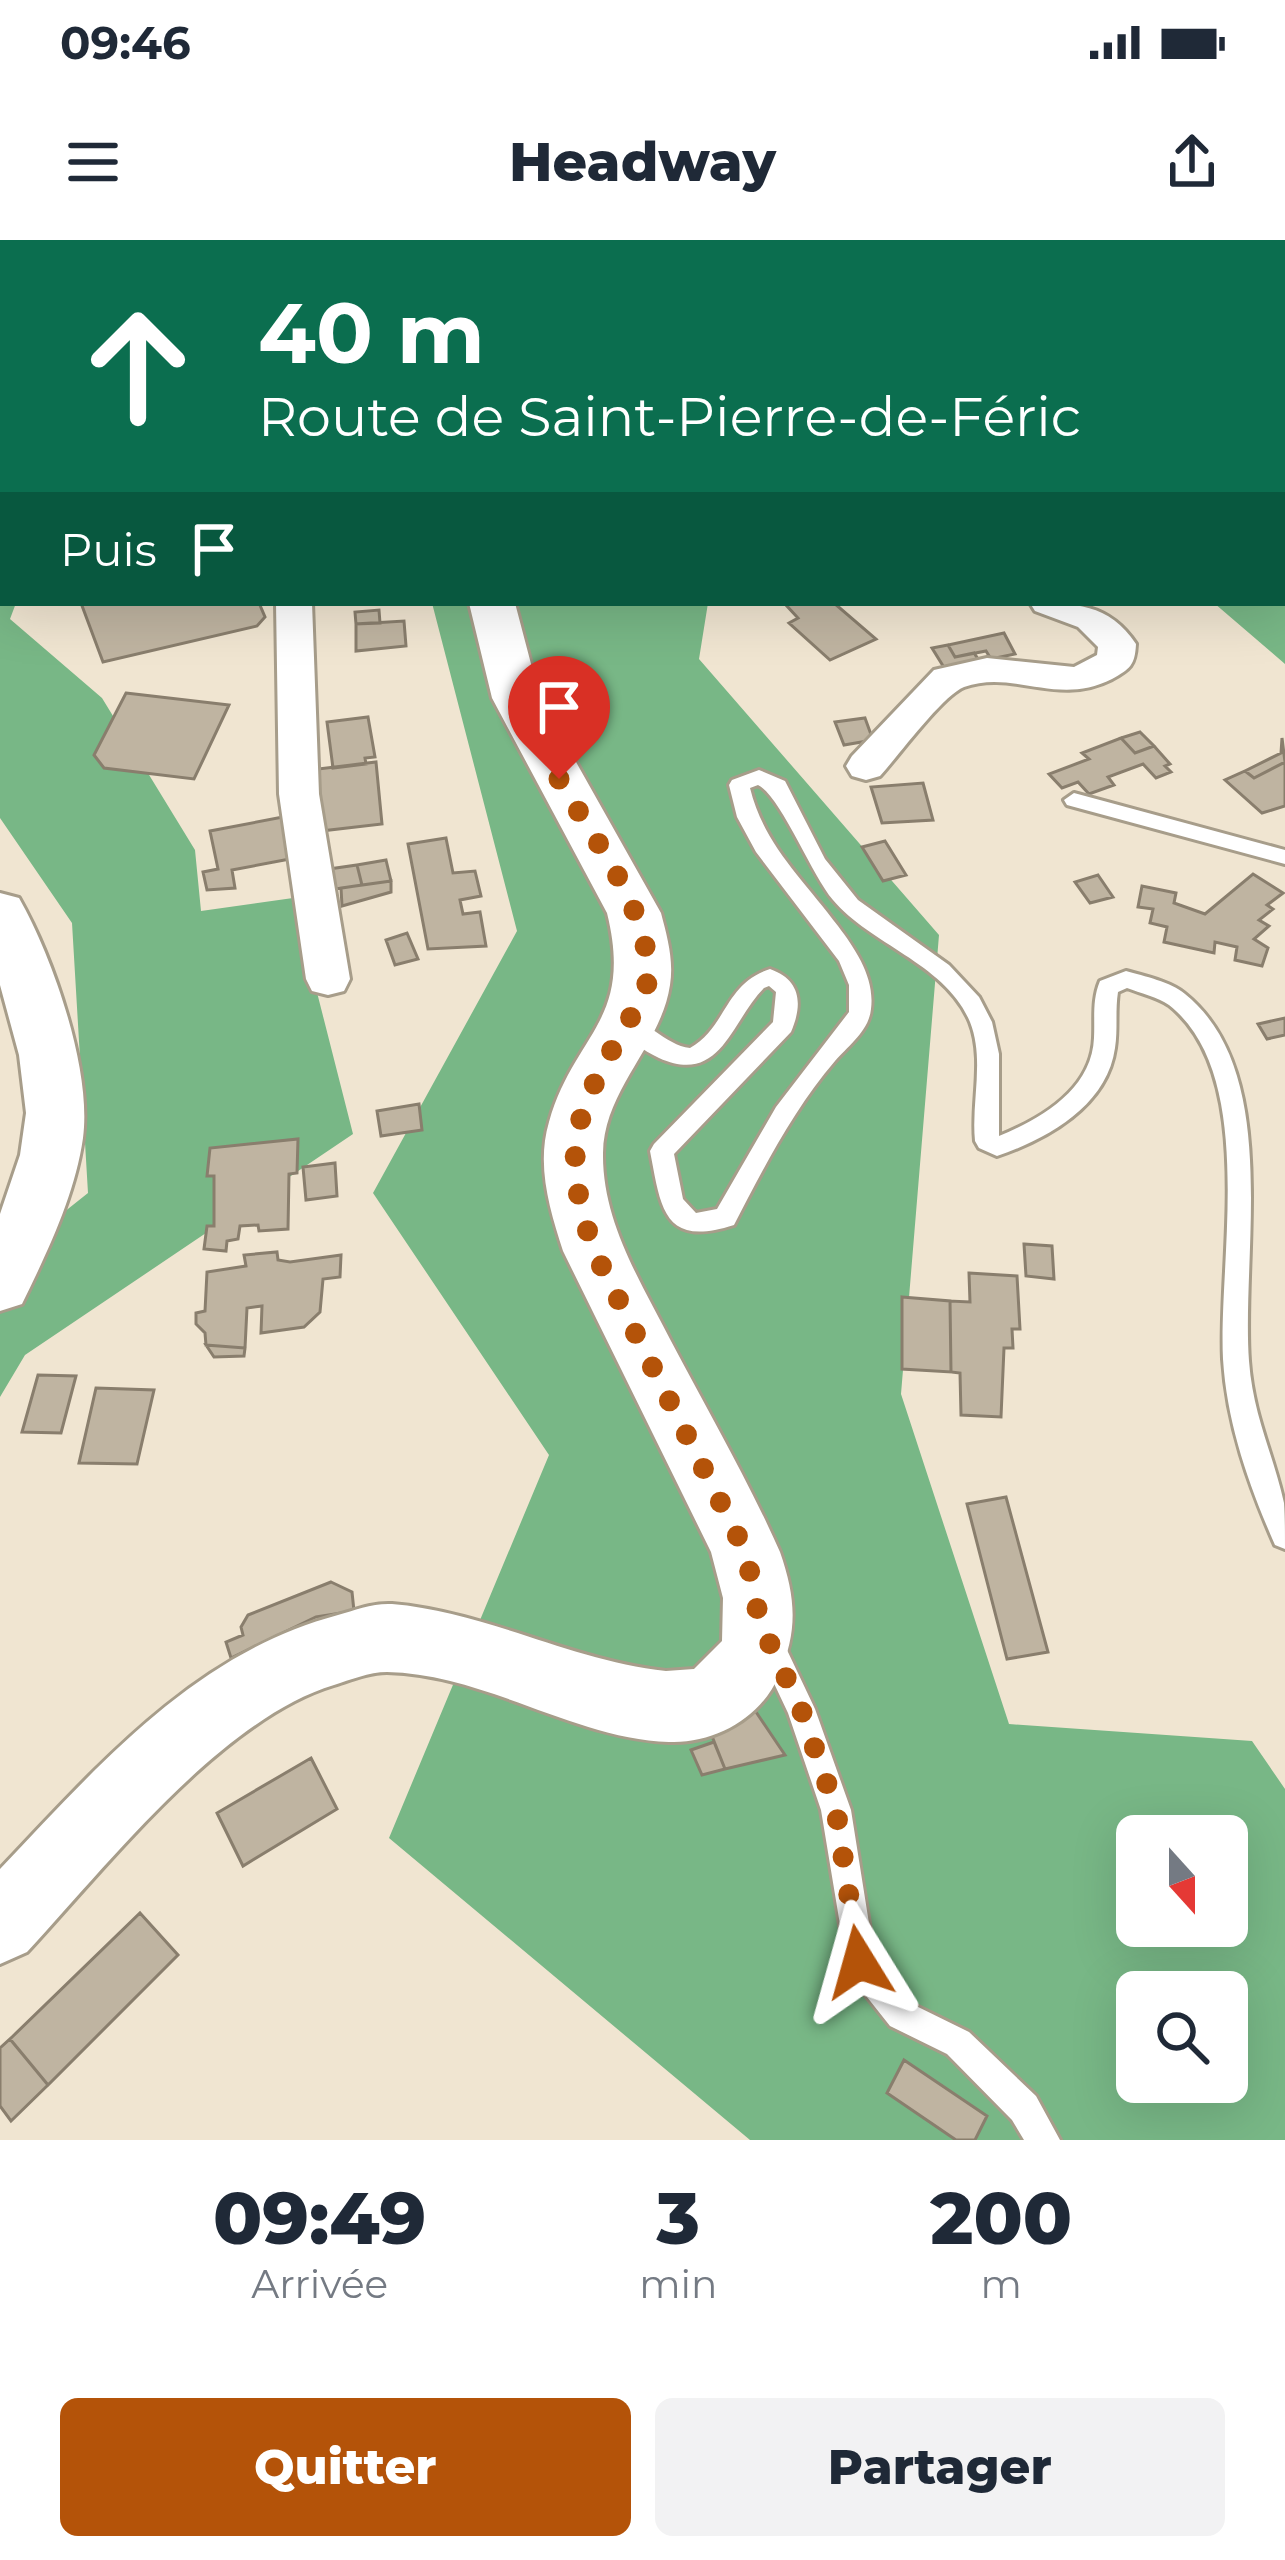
<!DOCTYPE html>
<html lang="fr">
<meta charset="utf-8">
<style>
body{margin:0;font-family:Montserrat,sans-serif;background:#f2f2f3;color:#1f2937;height:100vh;display:flex;flex-direction:column;font-size:45px;white-space:nowrap}
*{box-sizing:border-box;margin:0}
p{font-size:39px;color:#747a83}
.icon{flex:none;width:66px;height:66px;fill:none;stroke:currentColor;stroke-width:2;stroke-linecap:round;stroke-linejoin:round}
.map{position:relative;height:1900px;overflow:hidden}
.side{display:flex;flex-direction:column;background:#fff;flex:1}
.side>*{flex:none}
.hud{position:absolute;left:0px;top:0px;width:1287px;height:366px;box-shadow:0 12px 48px #0002;background:#0b6e4f;color:#fff;overflow:hidden}
.needle{width:78px;rotate:159deg}
.controls{position:absolute;left:1116px;top:1575px;display:grid;gap:24px}
.controls a{display:grid;place-items:center;width:132px;height:132px;border-radius:18px;background:#fff;box-shadow:0 12px 48px #0002;font-size:60px}
.pin{position:absolute;display:grid;place-items:center;width:102px;height:102px;color:#fff;margin:-123px -51px;border-radius:50% 50% 50% 0;rotate:-45deg;box-shadow:0 0 12px #0007}
.pin .icon{rotate:45deg}
.me{position:absolute;width:132px;margin:-66px;rotate:352deg;stroke-linejoin:round;filter:drop-shadow(0 0 9px #0008)}
.turn{display:flex;align-items:center;gap:42px;height:252px;padding:0 60px;font-size:54px}
.turn .icon{width:156px;height:156px;stroke-width:2.5}
.turn b{display:block;font-size:84px;line-height:102px}
.then{display:flex;align-items:center;height:114px;padding:0 60px;background:#0003;gap:24px;font-size:45px}
.eta{display:flex;justify-content:space-evenly;align-items:center;height:204px;text-align:center}
.eta b{font-size:72px;font-weight:800;line-height:84px}
.button{display:flex;gap:24px;margin-top:auto;padding:24px 60px}
.button a{flex:1;height:138px;border-radius:18px;background:#b45309;color:#fff;font-size:48px;font-weight:800;line-height:138px;text-align:center}
.button a+a{background:#f2f2f3;color:#1f2937}
.status{display:flex;justify-content:space-between;align-items:center;height:84px;padding:0 60px;background:#fff;direction:ltr}
.status svg{height:33px;fill:currentColor}
header{display:flex;justify-content:space-between;align-items:center;height:156px;padding:0 60px;background:#fff;font-size:54px;font-weight:800}
.map>svg:first-child{display:block}
.forest{fill:#78b786;fill-rule:evenodd}
.building{fill:#bfb4a1;stroke:#897e6d;stroke-width:3}
.lines{fill:none;stroke-linecap:round;stroke-linejoin:round}
.service-casing{stroke:#a79d8a;stroke-width:6}
.minor-casing{stroke:#a79d8a;stroke-width:6}
.tertiary-casing{stroke:#a79d8a;stroke-width:6}
.service{fill:#fff;fill-rule:evenodd}
.minor{fill:#fff;fill-rule:evenodd}
.tertiary{fill:#fff;fill-rule:evenodd}
.rail{stroke:#857e71;stroke-width:6;stroke-dasharray:15 15;stroke-linecap:butt}
.route{stroke:#b45309;stroke-width:21;stroke-dasharray:0 37.8}
</style>
<div class="status"><b>09:46</b><svg viewBox="0 0 49 12"><path d="M0 12V9h3v3zM5 12V6h3v6zM10 12V3h3v9zM15 12V0h3v12zM26 1h20v11H26zM47 4h2v5h-2z"/></svg></div>
<header><svg class="icon" aria-label="menu" viewBox="0 0 24 24"><path d="M4 6h16M4 12h16M4 18h16"/></svg>Headway<svg class="icon" aria-label="share" viewBox="0 0 24 24"><path d="M12 15V3M7 8l5-5 5 5M5 13v7h14v-7"/></svg></header>
<div class="map">
<svg width="1285" height="1900" viewBox="0 0 1285 1900">
<rect width="100%" height="100%" fill="#f0e5d1"/>
<path class="forest" d="M589 0H1285V97L1284 3Z
M0 95 3 363H16L10 379 102 458 195 610 201 671 293 658 353 894 25 1115 0 1157V1023L88 953 72 683 0 578Z
M1285 356V424L1214 363H1284Z
M432 363H708L699 419 939 695 901 1154 1009 1484 1252 1501 1285 1549V1900H750L389 1598 549 1215 373 953 517 691ZM1137 1596H1227V1686H1137ZM1137 1752H1227V1842H1137Z"/>
<path class="building" d="M81 363H259L265 377 257 386 103 422Z
M791 363H834L876 399 830 420 789 383 798 378 786 365Z
M379 370 380 383 356 384 355 372Z
M404 381 406 406 356 411V384Z
M1004 393 1015 414 991 419 986 411 955 417 948 405Z
M948 405 955 417 974 413 980 422 945 429 932 408Z
M126 453 229 465 194 539 104 528 94 515Z
M368 477 375 517 365 518 366 524 333 528 327 482Z
M865 478 873 500 844 505 835 482Z
M1140 492 1154 506 1135 513 1121 498Z
M1121 498 1135 513 1154 506 1170 524 1165 526 1171 532 1156 538 1143 524 1108 537 1114 545 1089 554 1078 542 1062 548 1049 534 1089 519 1082 513Z
M1282 498 1285 522 1254 538 1245 531 1281 513Z
M376 522 382 584 321 591 318 529Z
M1285 522V566L1262 573 1225 540 1245 531 1254 538Z
M923 543 933 580 882 583 871 547Z
M288 576 295 618 232 630 235 648 207 650 203 632 218 629 210 591Z
M446 598 453 633 475 631 481 656 460 660 463 674 480 672 486 706 428 709 408 604Z
M885 601 906 635 883 641 862 607Z
M386 620 391 641 362 645 357 625Z
M357 625 362 645 328 650 322 630Z
M1253 634 1283 653 1267 665 1273 669 1259 680 1269 686 1254 699 1268 708 1262 726 1235 720 1237 707 1215 702 1214 713 1164 702 1167 687 1150 683 1153 669 1138 667 1142 646 1176 653 1174 663 1205 674Z
M1098 635 1113 657 1090 663 1075 642Z
M391 641V652L342 666 341 648Z
M407 693 418 719 395 725 386 700Z
M1285 778V795L1267 799 1258 784Z
M419 864 422 890 381 896 377 871Z
M298 899 297 933 289 934 288 989 259 991 258 985 240 986 238 999 227 1001 226 1011 204 1009 207 986H214V936H207L210 908Z
M335 923 337 956 306 960 303 927Z
M1024 1004 1052 1006 1054 1039 1026 1036Z
M277 1012 278 1020 290 1022 341 1015 340 1037 323 1039 320 1072 304 1087 261 1093 262 1066 247 1068 245 1108 206 1105 205 1093 196 1084V1073L205 1071 207 1032 246 1026 244 1015Z
M969 1033 1017 1036 1020 1089H1012L1013 1108H1004L1001 1177 961 1175 960 1133 951 1132 950 1061 970 1062Z
M902 1057 950 1061 951 1132 902 1129Z
M206 1105 245 1108 244 1116 214 1117Z
M38 1135 76 1136 61 1193 22 1192Z
M96 1148 154 1150 137 1224 79 1223Z
M1006 1257 1048 1412 1007 1419 967 1264Z
M331 1342 352 1352 354 1371 316 1377 231 1418 226 1402 243 1395 241 1387 248 1375Z
M752 1466 785 1515 725 1529 706 1481Z
M714 1502 725 1529 702 1535 691 1510Z
M311 1518 337 1569 243 1626 217 1573Z
M140 1673 178 1715 48 1845 10 1799Z
M10 1799 48 1845 11 1881 0 1866V1808Z
M904 1820 987 1876 975 1900H956L887 1853Z"/>
<g class="lines">
<defs>
<path id="service" d="M1285 315V326L1284 327V315Z
M759 530 785 541 825 619 858 660 949 725 979 757 992 782 999 814V896C1041 879 1092 849 1094 798 1095 778 1092 760 1100 741L1126 731C1144 736 1171 742 1185 754 1282 832 1241 1012 1249 1121 1253 1176 1273 1213 1284 1263 1285 1277 1285 1294 1285 1309L1275 1305C1249 1246 1227 1184 1223 1119 1218 1020 1258 835 1169 765 1158 757 1140 753 1127 748L1118 752C1115 771 1118 789 1115 808 1107 866 1047 899 997 916L979 908 975 901C971 862 985 820 970 782 946 724 871 705 833 660 811 634 780 555 758 545L750 548C764 605 804 640 838 686 856 710 875 738 871 769 869 791 848 806 835 821 793 870 763 929 734 985 663 1008 661 968 650 911L654 904 773 782 776 752 769 746 764 748C731 781 721 846 659 818 644 811 625 798 615 784L618 778C643 773 663 805 690 808 727 787 724 744 770 729 801 740 803 764 791 792L674 914 683 959 696 973 717 969 776 867 849 772V745L839 721 756 612 737 577 729 545 732 540Z
M1074 553 1285 610V624L1067 565 1064 560Z
M768 1387 778 1391 815 1469 851 1570 874 1715 912 1764 969 1792 1036 1856 1060 1900H1024L1012 1880 947 1814 890 1786 848 1733 821 1570 788 1473 754 1401 758 1391Z"/>
<path id="minor" d="M1284 206H1285V226H1284Z
M1284 333H1285V355H1284Z
M276 363H312L319 554 350 739 344 751 328 755 312 751 306 739 279 554Z
M1030 363C1074 363 1109 363 1136 404 1135 425 1130 429 1112 439 1057 467 1013 429 964 447 942 456 899 515 880 536L866 540 852 536 846 526 852 516 934 430 987 418 1074 427 1097 415 1098 407 1078 387 1035 371Z"/>
<path id="tertiary" d="M21 0H63L65 3H23Z
M234 0H350L352 3H232Z
M1284 159H1285V184H1284Z
M469 363H515L540 458 661 673C667 696 674 720 670 745 661 806 604 849 603 913 602 982 641 1042 671 1101 708 1171 748 1240 780 1312 796 1358 798 1391 779 1435 762 1477 715 1504 669 1502 575 1499 485 1434 387 1432 369 1432 350 1440 334 1445 221 1479 106 1627 27 1712L0 1724V1629C98 1526 195 1413 338 1375 355 1370 373 1363 392 1364 487 1372 572 1421 666 1431L694 1429 722 1401 723 1358 711 1312 563 1011C550 970 536 926 549 882 574 793 634 782 607 673L492 458Z
M0 653 19 658C53 718 92 830 83 898 75 955 47 1013 22 1064L0 1071V974L20 915 26 873 19 815 0 745Z"/>
</defs>
<use href="#service" class="service-casing"/>
<use href="#minor" class="minor-casing"/>
<use href="#tertiary" class="tertiary-casing"/>
<use href="#service" class="service"/>
<use href="#minor" class="minor"/>
<use href="#tertiary" class="tertiary"/>
<path class="rail" d="M467 0 495 3"/>
</g>
<g class="lines">
<path class="route" d="M559 539C591 596 645 662 648 729 649 754 636 767 625 787 573 877 560 910 594 1011L746 1313 760 1383 801 1469 836 1570 859 1722"/>
</g>
</svg>
<div class="controls">
<a><svg class="needle" viewBox="-14 -14 28 28"><path d="M0-13l5 13h-10z" fill="#e53935"/><path d="M0 13l5-13h-10z" fill="#747a83"/></svg></a>
<a><svg class="icon" aria-label="search" viewBox="0 0 24 24"><circle cx="10" cy="10" r="6"/><path d="M15 15l6 6"/></svg></a>
</div>
<div class="pin" style="left:559px;top:539px;background:#d93025"><svg class="icon" aria-label="arrive" viewBox="0 0 24 24"><path d="M6 21V4h12l-3 4 3 4H6"/></svg></div>
<svg class="me" style="left:859px;top:1722px" viewBox="-20 -20 40 40"><path d="M0-17L14 15 0 8-14 15z" fill="#b45309" stroke="#fff" stroke-width="4"/></svg>
<div class="hud">
<div class="turn"><svg class="icon" aria-label="ahead" viewBox="0 0 24 24"><path d="M12 20V5M6 11l6-6 6 6"/></svg><div><b>40 m</b>Route de Saint-Pierre-de-Féric</div></div>
<div class="then">Puis<svg class="icon" aria-label="arrive" viewBox="0 0 24 24"><path d="M6 21V4h12l-3 4 3 4H6"/></svg></div>
</div>
</div>
<section class="side">
<div class="eta">
<div><b>09:49</b><p>Arrivée</p></div>
<div><b>3</b><p>min</p></div>
<div><b>200</b><p>m</p></div>
</div>
<div class="button"><a>Quitter</a><a>Partager</a></div>
</section>
